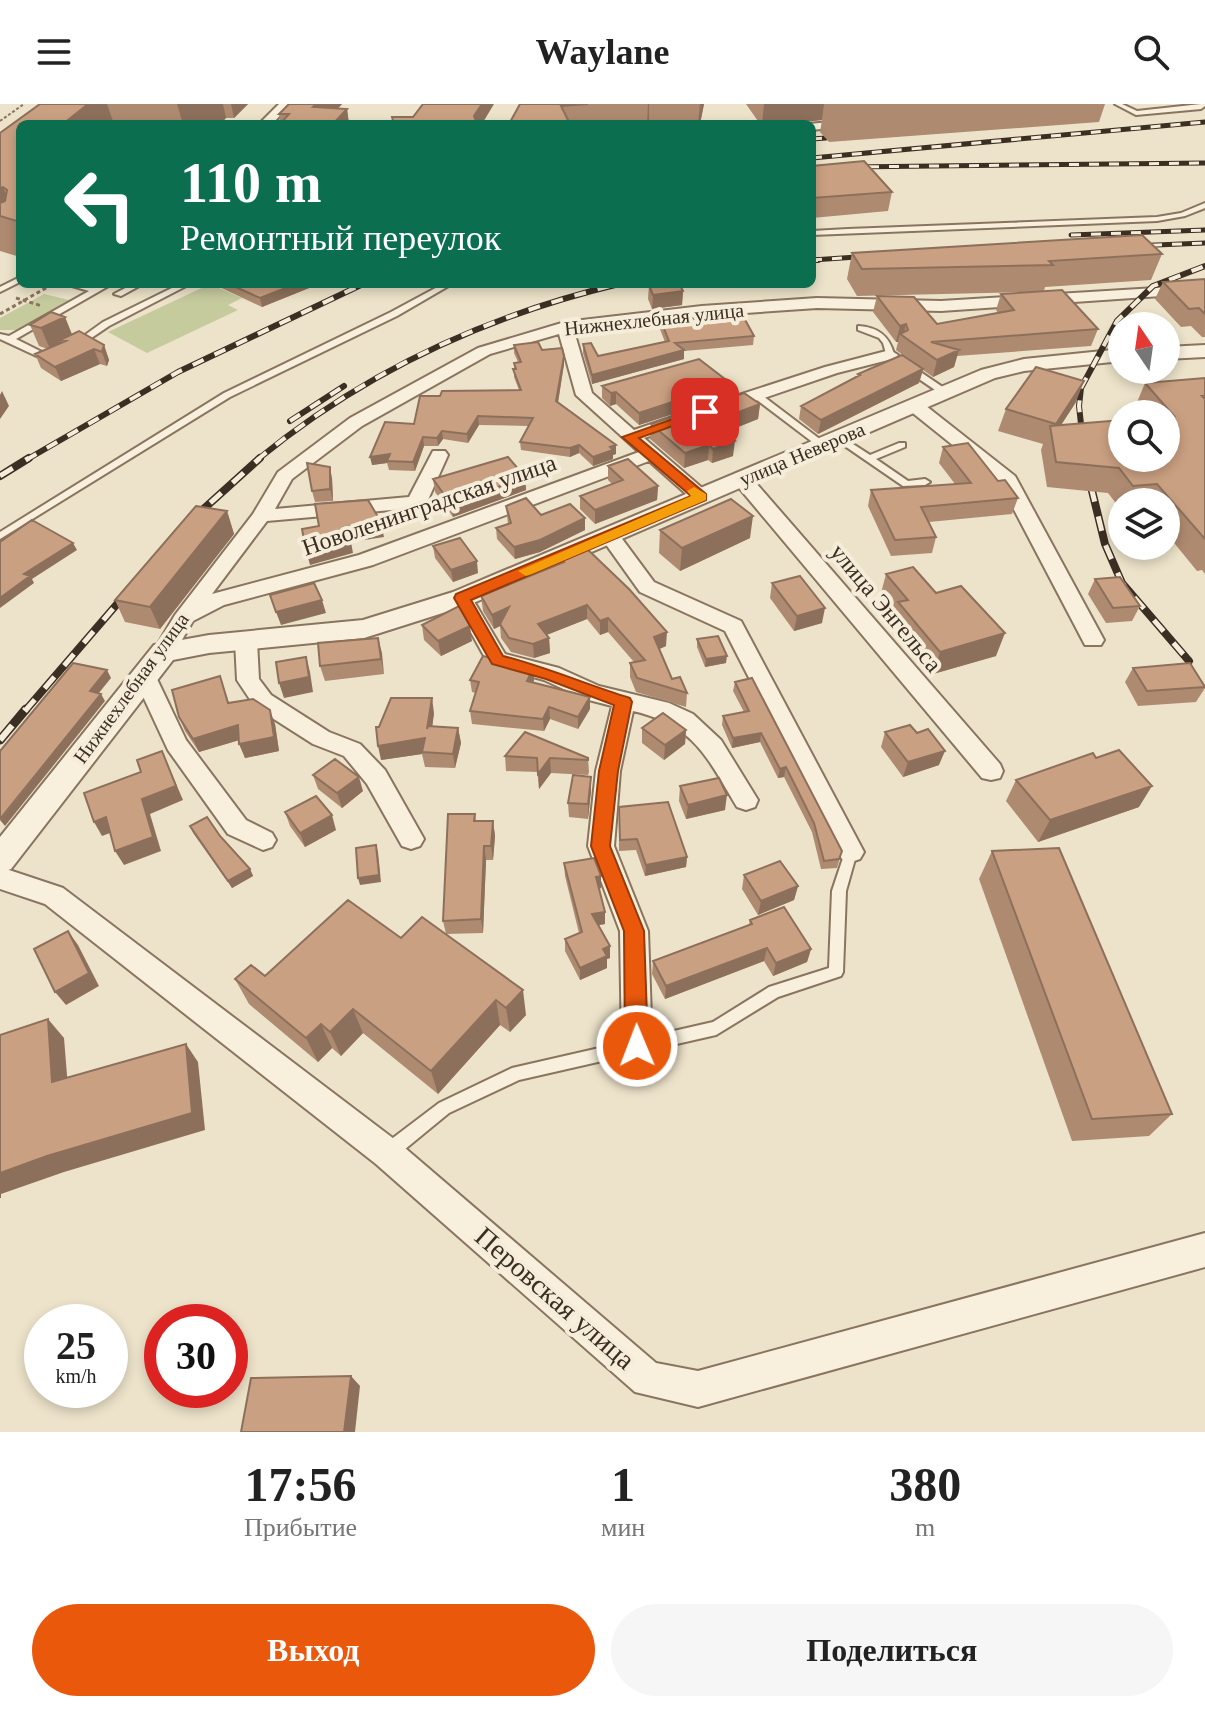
<!DOCTYPE html>
<html lang="ru">
<meta charset="utf-8">
<style>
body{margin:0;font-family:"Times New Roman",serif;background:#f6f6f6;color:#222;height:100vh;display:flex;flex-direction:column;font-size:30px;white-space:nowrap}
*{box-sizing:border-box;margin:0}
p{font-size:26px;color:#767676}
.icon{flex:none;width:44px;height:44px;fill:none;stroke:currentColor;stroke-width:2;stroke-linecap:round;stroke-linejoin:round}
.map{position:relative;height:1328px;overflow:hidden}
.sheet{display:flex;flex-direction:column;background:#fff;flex:1}
.sheet>*{flex:none}
.hud{position:absolute;left:16px;top:16px;width:800px;height:168px;border-radius:12px;box-shadow:0 4px 12px #0003;background:#0b6e4f;color:#fff;overflow:hidden}
.needle{width:52px;rotate:347deg}
.controls{position:absolute;left:1108px;top:208px;display:grid;gap:16px}
.controls a{display:grid;place-items:center;width:72px;height:72px;border-radius:50%;background:#fff;box-shadow:0 4px 12px #0003;font-size:40px}
.speed{position:absolute;left:24px;top:1200px;display:flex;gap:16px;font-size:40px;font-weight:700;text-align:center}
.speed>*{display:grid;place-content:center;width:104px;height:104px;border-radius:50%;background:#fff;box-shadow:0 4px 12px #0003;line-height:1}
.speed small{font-size:20px;font-weight:400}
.speed .limit{border:12px solid #d22;background:#fff;color:#111}
.pin{position:absolute;display:grid;place-items:center;width:68px;height:68px;color:#fff;margin:-34px;border-radius:16px;box-shadow:0 4px 12px #0006}
.me{position:absolute;width:88px;margin:-44px;rotate:359deg;stroke-linejoin:round;filter:drop-shadow(0 0 6px #0008)}
.turn{display:flex;align-items:center;gap:28px;height:168px;padding:0 32px;font-size:36px}
.turn .icon{width:104px;height:104px;stroke-width:2.5}
.turn b{display:block;font-size:56px;line-height:68px}
.eta{display:flex;justify-content:space-evenly;align-items:center;height:136px;text-align:center}
.eta b{font-size:48px;font-weight:600;line-height:56px}
.action{display:flex;gap:16px;margin-top:auto;padding:16px 32px}
.action a{flex:1;height:92px;border-radius:48px;background:#ea580c;color:#fff;font-size:32px;font-weight:600;line-height:92px;text-align:center}
.action a+a{background:#f6f6f6;color:#222}
header{display:flex;justify-content:space-between;align-items:center;height:104px;padding:0 32px;background:#fff;font-size:36px;font-weight:600}
.map>svg:first-child{display:block}
.green{fill:#c6cb9e}
.lines{fill:none;stroke-linecap:round;stroke-linejoin:round}
.service-casing{stroke:#89755f;stroke-width:4}
.minor-casing{stroke:#89755f;stroke-width:4}
.tertiary-casing{stroke:#89755f;stroke-width:4}
.path-far1{stroke:#89755f;stroke-width:2;stroke-dasharray:3 2;stroke-linecap:butt}
.path{stroke:#89755f;stroke-width:3;stroke-dasharray:4 3;stroke-linecap:butt}
.service{fill:#f8f0dd;fill-rule:evenodd}
.minor{fill:#f8f0dd;fill-rule:evenodd}
.tertiary{fill:#f8f0dd;fill-rule:evenodd}
.rail-far3-casing{stroke:#3b2e22;stroke-width:5}
.rail-far2-casing{stroke:#3b2e22;stroke-width:6}
.rail-far1-casing{stroke:#3b2e22;stroke-width:8}
.rail-casing{stroke:#3b2e22;stroke-width:9}
.rail-far3{stroke:#f5edd9;stroke-width:3;stroke-dasharray:10;stroke-linecap:butt}
.rail-far2{stroke:#f5edd9;stroke-width:4;stroke-dasharray:12;stroke-linecap:butt}
.rail-far1{stroke:#f5edd9;stroke-width:5;stroke-dasharray:15;stroke-linecap:butt}
.rail{stroke:#f5edd9;stroke-width:6;stroke-dasharray:19;stroke-linecap:butt}
.wall{fill:#ae8a70}
.shaded-wall{fill:#8d705b}
.building{fill:#caa082;stroke:#8d705b;stroke-width:2}
.route{fill:#ea580c;stroke:#983908;stroke-width:2}
.slow{fill:#f59e0b}
.labels{text-anchor:middle;dominant-baseline:central;stroke-width:8;stroke-linejoin:round;paint-order:stroke}
.far-street-label{font-size:20px;fill:#3b2e22;stroke:#f5edd9}
.street-label{font-size:24px;fill:#3b2e22;stroke:#f5edd9}
.near-street-label{font-size:28px;fill:#3b2e22;stroke:#f5edd9}
</style>
<header><svg class="icon" aria-label="menu" viewBox="0 0 24 24"><path d="M4 6h16M4 12h16M4 18h16"/></svg>Waylane<svg class="icon" aria-label="search" viewBox="0 0 24 24"><circle cx="10" cy="10" r="6"/><path d="M15 15l6 6"/></svg></header>
<div class="map">
<svg width="1205" height="1328" viewBox="0 0 1205 1328">
<rect width="100%" height="100%" fill="#ede3ca"/>
<path class="green" d="M210 180 242 194 228 201 238 206 147 249 108 228Z
M44 190 69 196 18 226H0V214Z"/>
<g class="lines">
<defs>
<path id="service" d="M1115 0H1122L1137 7 1201 0H1205V2L1201 5 1136 11Z
M1205 99V104L1185 112 1157 117 812 131V127L848 125 1157 113 1181 109Z
M20 173V178L0 188V183Z
M65 180H78L95 184 103 180H112L16 235 46 250 53 249V253L43 255 0 235V230L9 232 89 187Z
M133 180H143L121 192 114 190Z
M180 180H190L109 222 78 243 71 241 103 218Z
M443 180H452L397 212 230 293 0 435V428L224 289 391 208Z
M858 222C877 223 889 231 894 250L947 286V290H941L887 253 883 239 879 234 858 226Z
M753 289H759L825 339V343H819L753 293Z
M839 331 870 351 899 339H905V343L876 355 908 377 925 375 930 378 925 381 903 382 836 336V332Z
M851 743 856 744 857 748 846 787 843 868 841 872 778 893 716 931 519 976 449 1009 393 1055 387 1057 381 1055 379 1049 381 1043 439 999 512 964 713 918 769 883 829 864 832 787 845 748 846 744Z"/>
<path id="minor" d="M279 0H291L272 20H259Z
M854 16 860 19 858 21 812 26V20H808Z
M1205 181V189L941 207 817 204 702 212 574 227 592 289 634 326 675 312H687L690 316 687 320 644 334 708 389 710 393 708 397H694L649 357 373 461 224 501 193 517 172 553H156L153 548 175 511 253 410 278 368 350 314 478 244 565 218 702 202 817 194 941 197ZM559 230 576 291 639 348 359 451 212 490 267 417 414 404 427 398 448 351 445 347H433L409 393 275 405 292 375 362 322 490 250Z
M890 246 898 251 896 254 837 269 726 307H714L711 303 714 299 825 263Z
M915 297 921 298 1015 372 1104 536 1101 541H1085L1000 379 909 306 906 302Z
M742 369 749 371 1000 660 1003 667 1000 674 991 676 982 674 735 379 733 375Z
M610 426 617 428 654 478 741 517 864 748 860 755 851 758 842 755 725 527 640 488 600 432Z
M462 487 469 489 505 550 559 564 599 582 669 599 693 610 721 636 758 696 755 703 746 706 737 703C707 653 694 621 633 607L620 667 614 742 648 827 652 942 647 952 637 956 627 952 622 942 620 827 588 742 596 667 612 602 585 595 544 576 489 561 452 494Z
M246 530 254 532 257 537 259 575 271 591 329 628 360 640 385 666 424 735 420 742 411 745 402 742 367 680 344 652 313 640 255 603 237 576 235 537 238 532Z
M145 565 153 567 156 573 186 636 246 716 272 729 276 736 272 743 263 746 228 730 168 646 134 573 137 567Z
M0 763 63 784 398 1038 656 1259 698 1267 1205 1129V1163L698 1303 635 1288 376 1060 45 800 0 785Z"/>
<path id="tertiary" d="M1205 241V253L1166 255V243Z
M1122 245V257L1024 267 995 274 471 500 364 534 209 549 173 556 11 765 0 769V733L154 541 209 531 363 516 453 488 981 266 1024 255Z"/>
</defs>
<use href="#service" class="service-casing"/>
<use href="#minor" class="minor-casing"/>
<use href="#tertiary" class="tertiary-casing"/>
<path class="path-far1" d="M0 17 24 0"/>
<path class="path" d="M16 194 42 202
M0 210 53 180"/>
<use href="#service" class="service"/>
<use href="#minor" class="minor"/>
<use href="#tertiary" class="tertiary"/>
<defs>
<path id="rail-far3" d="M812 35 826 34
M812 54 1205 18
M849 63 1205 59
M1071 131 1205 126
M1132 142 1205 139
M812 156 872 152"/>
<path id="rail-far2" d="M812 156H818
M290 317 344 282
M26 356 178 268 363 180
M257 356C364 268 485 212 619 180
M1085 356 1079 302 1081 284 1117 217 1153 182 1205 162"/>
<path id="rail-far1" d="M1084 354 1105 440 1122 479 1189 557
M0 372 29 354
M188 419 260 354
M25 607 130 485"/>
<path id="rail" d="M0 636 26 605"/>
</defs>
<use href="#rail-far3" class="rail-far3-casing"/>
<use href="#rail-far2" class="rail-far2-casing"/>
<use href="#rail-far1" class="rail-far1-casing"/>
<use href="#rail" class="rail-casing"/>
<use href="#rail-far3" class="rail-far3"/>
<use href="#rail-far2" class="rail-far2"/>
<use href="#rail-far1" class="rail-far1"/>
<use href="#rail" class="rail"/>
</g>
<path class="wall" d="M38 0H248L234 14H226L221 19 211 20H20V153L0 147V29L38 1Z
M289 0H342L338 4 347 5 349 20H280L279 10Z
M520 0H704L700 20H509Z
M746 0H1105L1099 18 829 38 820 28 822 16 785 20H760Z
M812 62 892 88 888 107 812 114Z
M852 149 1162 150 1151 176 1045 183 1044 187 1098 225 1091 242 957 252 954 263 933 273 923 266 919 279 818 330 799 315 801 302 857 272 858 270 915 260 896 246 898 238H896L873 208 877 192 937 220 998 209 996 206 1001 190 1028 188 857 192 847 175Z
M1205 175V233H1202L1191 222 1181 223 1155 195 1163 178Z
M213 180H319L262 203Z
M649 181 683 187 682 201 652 205 648 195Z
M659 212 692 216 754 232 753 241 684 247V255L592 280 583 249V240L598 252 665 238 658 220Z
M65 213 72 230 104 241 109 256 107 262 100 260 61 277 41 264 35 250 48 245 39 242 30 221Z
M514 241 564 252V260L558 298 616 350 613 351V355L593 362 579 349 570 353 521 346 520 338 529 322 479 321 468 339 443 335 438 342H424L415 367 389 366 387 359 372 361 414 320 440 292 519 286 514 273V259L518 258 514 249Z
M1205 274V470L1202 466 1197 467 1166 429V398H1122V407L1108 389 1047 383 1041 346 1043 340 998 327 1006 305 1076 298 1061 321 1166 354V310H1141L1135 303 1145 279Z
M730 279 729 292 639 321 616 300 610 302 602 294V282Z
M760 300 758 315 728 327V331L733 352 712 359 708 356 684 364 650 335 651 320Z
M943 343 998 377 1018 394 1012 410 929 418 936 433 932 449 891 452 868 402 871 386 955 380 939 359Z
M608 362 658 382 657 396 595 420 580 405V392L612 380 608 376Z
M525 373 526 386 453 413 435 388 433 375Z
M332 374 333 397 315 398 312 387Z
M506 402 541 411 585 426 540 448 515 455 497 435 496 424 508 420Z
M227 407 234 430 160 525 125 518 115 496Z
M660 426 750 434 680 467 659 449Z
M433 442 478 469 453 478 435 454Z
M558 451 666 542 659 545 672 575 687 589 686 603 636 588 630 573V559L634 558 608 528 600 531 587 515 546 531 549 534 550 549 534 554 511 548 501 534 500 522 494 525 483 507 481 492 558 461Z
M886 470 936 489 996 552 933 570 892 520 895 510 880 493Z
M1095 475 1140 502 1132 517 1106 519 1088 490Z
M772 479 822 519 794 527 770 494Z
M422 521 472 537 441 552 424 536Z
M378 534 384 570 325 577 320 562Z
M697 535 726 559 705 563 697 543Z
M533 564 534 576 533 579 590 605 578 625 550 615 544 627 472 620 470 607 476 589 472 588 470 576Z
M1133 564 1205 582V584L1196 598 1138 602 1125 578Z
M220 572 229 599 275 620 279 647 245 654 239 636 199 648 185 627 179 613Z
M735 578 842 747 837 764 821 765 812 728 784 673 778 674 760 638 732 644 722 621 723 612 744 608 733 587Z
M434 609 432 623 458 624 461 639 455 664 425 663 422 650 381 656Z
M642 624 686 626 685 640 664 656 642 639Z
M885 628 917 629 939 661 903 673 881 643Z
M505 652 588 654 589 668 588 671 551 669 539 685 538 668 506 667Z
M313 671 363 687 342 704 318 685Z
M1016 676 1139 703 1038 738 1006 697Z
M680 682 725 706 686 715 679 697Z
M591 687 588 715 569 713 568 699Z
M619 703 687 753 686 763 645 772 636 746 619 747Z
M285 708 336 726 305 743 290 722Z
M475 710 476 717H493L495 732 493 756H486L483 829 446 830 443 817Z
M190 722 220 732 250 765 253 772 232 784 193 729Z
M992 747 1172 1010 1149 1032 1072 1037 979 775Z
M564 759 601 784 599 785 605 820 599 821 610 854 607 855V864L580 876 565 847V835L579 829 565 772Z
M744 771 798 782 794 796 758 811 742 785Z
M750 816 811 845 807 858 773 872 764 857 665 895 652 870 653 857 749 821Z
M401 834 526 911 510 928 500 921 438 990 363 929 341 952 332 944 318 958 249 900 235 875 265 872Z"/>
<path class="shaded-wall" d="M88 0H107L114 20H63Z
M177 0H223L226 14 221 19 183 20Z
M231 0H248L234 14Z
M316 0H342L324 20 313 3Z
M482 0H494L482 20H475L474 12Z
M648 0H649V20H647Z
M700 0H704L700 20H698Z
M764 0H824L822 16 785 20H762Z
M347 5 349 20H333Z
M3 83 17 117 0 112V84Z
M296 180H319L262 203 260 194Z
M683 187 682 201 652 205 653 191Z
M65 213 73 234 60 236 62 239 50 245 41 224Z
M906 220 903 232 900 230 898 238H896L900 222Z
M104 241 109 256 107 262 102 248Z
M94 245 100 260 61 277 55 263Z
M684 246V255L592 280V271Z
M959 246 954 263 933 273 937 256Z
M564 252V260L557 305 556 297Z
M923 265 919 279 818 330 821 316Z
M1084 277 1076 298 1052 335V332L1056 320Z
M730 279 729 292 639 321V309Z
M2 287 9 302 0 315V291Z
M616 288V300L610 302 611 289Z
M760 300 758 315 728 327 727 333 718 322 723 314Z
M478 312 479 321 468 339 467 330Z
M442 327 443 335 438 342 437 334Z
M423 333 424 342 415 367 413 358Z
M735 337 733 352 712 359 713 345Z
M579 341V349L570 353V344Z
M616 341V350L613 351V355L593 362V353Z
M709 341 708 356 684 364 685 349Z
M390 350 387 359 372 361 370 353Z
M330 363 332 374 333 397 330 385Z
M525 373 526 386 453 413 451 400Z
M658 382 657 396 595 420V406Z
M227 407 234 430 160 525 150 503Z
M753 412 750 434 680 467 682 444Z
M585 414V426L540 448 515 455 514 443Z
M381 418 384 433 351 438 353 449 310 461 306 446 344 423Z
M73 439 77 446 32 475 34 479 0 504V494L24 470Z
M477 457 478 469 453 478 451 466Z
M322 496 326 509 281 521 276 508Z
M587 501V515L539 534 538 520Z
M509 503 511 517 494 525 492 511Z
M825 504 822 519 794 527 797 512Z
M608 514V528L600 531V517Z
M470 522 472 537 441 552 438 537Z
M667 528 666 542 653 548 654 533Z
M1005 529 996 552 933 570 940 548Z
M378 534 382 549 384 570 381 555Z
M549 534 550 549 534 554 533 540Z
M727 552 726 559 705 563 706 555Z
M306 553 310 568 313 588 284 594 279 579Z
M533 564 534 576 528 590 527 577Z
M107 566 111 574 94 595 90 587Z
M101 590 105 597 5 722 0 716Z
M590 593V605L578 625V613Z
M432 594 434 609 430 640 427 625Z
M549 603 550 615 544 627 543 615Z
M270 606 275 620 279 647 245 654 239 640Z
M238 621 243 635 199 648 193 635Z
M458 624 461 639 455 664 453 650Z
M686 626 685 640 664 656 665 641Z
M761 629 760 638 732 644 733 634Z
M425 634 422 650 381 656 378 642Z
M162 647 183 696 150 710 161 747 124 761 115 747 142 695Z
M945 647 939 661 903 673 908 658Z
M550 654 551 669 539 685 538 670Z
M786 663 784 673 778 674 780 665Z
M359 673 363 687 342 704 337 689Z
M591 673V687L588 715V700Z
M1152 682 1139 703 1038 738 1050 716Z
M727 691 725 706 686 715 688 701Z
M332 711 336 726 305 743 300 729Z
M106 713 115 727 102 732 94 718Z
M493 717 495 732 493 756 491 742Z
M376 741 378 748 381 778 360 781 358 774Z
M484 742 486 756 483 829 481 815Z
M687 753 686 763 645 772 646 761Z
M250 765 253 772 232 784 228 777Z
M601 772V784L596 785V773Z
M798 782 794 796 758 811 761 797Z
M605 808V820L593 822 592 810Z
M68 827 78 841 99 882 66 901 55 888Z
M610 842V854L607 855V864L580 876V864L603 845Z
M767 844 764 857 665 895 666 882Z
M811 845 807 858 773 872 776 859Z
M523 886 526 911 510 928 506 904Z
M496 896 500 921 438 990 431 967Z
M353 905 363 929 341 952 330 928Z
M48 915 64 934 69 996 52 978Z
M321 920 332 944 318 958 306 934Z
M186 940 198 958 205 1026 64 1068 1 1090V1094H0V1069Z
M351 1272 360 1282 355 1328H344Z"/>
<path class="building" d="M40 0H88L63 20H20V118L0 112V99L5 97 7 86 3 83 0 84V29Z
M289 0H316L313 3 347 5 333 20H280L289 10H279Z
M423 0H482L474 12 477 20H394L392 13H413Z
M520 0H588L561 2 570 20H509Z
M864 57 892 88 812 94V62Z
M1142 131 1162 150 1049 157 1053 161 862 165 852 149Z
M1205 175V210L1199 204 1189 205 1163 178Z
M229 180H296L260 194Z
M676 180 680 181 683 187 653 191 649 181Z
M1062 186 1098 225 931 238 959 246 937 256 900 230 908 226 906 220 900 222 877 192 914 193 937 220 1014 206 1001 190Z
M51 208 65 213 41 224 30 221Z
M689 208 692 216 743 212 754 232 675 239 684 246 592 271 583 240 591 239 598 252 669 237 659 212Z
M79 227 104 241 102 248 94 245 55 263 35 250 66 237 60 236Z
M538 238 542 246 562 244 564 252 556 297 616 341 610 343 613 346 593 353 579 341 570 344 520 338 533 314 478 312 467 330 442 327 437 334 423 333 413 358 387 357 390 350 370 353 385 318 414 320 420 292H440L442 287 521 286 513 265H516L514 259 521 258 514 241Z
M902 251 923 265 821 316 801 302 860 271 858 270Z
M699 255 730 279 639 309 616 288 611 289 602 282Z
M1036 263 1084 277 1056 320 1006 305Z
M1205 274V292H1202L1205 295V435L1157 380 1133 382 1119 364 1056 358 1050 322 1122 316V354H1166V312H1174L1145 279Z
M744 289 760 300 723 314 729 318 718 322 735 337 713 345 709 341 685 349 651 320Z
M968 339 998 377 1005 376 1018 394 921 403 936 433 895 436 871 386 971 379 943 343Z
M508 353 525 373 451 400 433 375Z
M628 355 658 382 595 406 580 392 623 376 608 362Z
M307 359 330 363V385L312 387Z
M526 394 541 411 570 400 585 414 540 436 514 443 496 424 511 419 506 402Z
M731 395 753 412 682 444 660 426Z
M368 396 381 418 344 423 350 434 306 446 302 425 319 422 315 400Z
M196 402 227 407 150 503 115 496Z
M32 416 73 439 24 470 30 472 0 494V438Z
M460 434 477 457 451 466 433 442Z
M583 441 629 485 667 528 654 533 672 575 680 573 687 589 637 574 630 559 645 556 608 514 600 517 587 501 538 520 549 534 533 540 509 534 500 520 509 503 492 511 481 492 564 458 558 451Z
M913 463 936 489 961 482 1005 529 940 548 898 498 908 496 886 470Z
M800 472 825 504 797 512 772 479Z
M1120 473 1140 502 1113 504 1095 475Z
M314 479 322 496 276 508 270 491Z
M459 502 470 522 438 537 422 521Z
M718 532 727 552 706 555 697 535Z
M378 534 381 555 320 562 318 539Z
M483 552 533 564 527 577 590 593 578 613 549 603 543 615 470 607 479 578 470 576Z
M306 553 309 573 279 579 276 558Z
M73 559 107 566 90 587 101 590 0 715V647Z
M1190 559 1205 583 1147 587 1133 564Z
M220 572 228 599 253 595 270 606 274 633 239 640 238 621 193 635 179 613 172 586Z
M752 574 842 747 839 755 824 757 814 719 786 663 780 665 761 629 733 634 723 612 749 607 735 578Z
M391 594H432L427 625 428 622 458 624 453 650 422 648 425 634 378 642 376 623H379Z
M663 609 686 626 665 641 642 624Z
M910 621 917 629 928 625 945 647 908 658 885 628Z
M525 628 588 654V656L550 654 538 670 537 654 505 652Z
M1119 646 1152 682 1050 716 1016 676 1093 649 1096 654Z
M162 647 176 682 142 695 153 733 115 747 106 713 94 718 84 689 141 668 137 656Z
M335 655 359 673 337 689 313 671Z
M573 671 591 673 588 700 568 699Z
M719 674 727 691 688 701 680 682Z
M316 692 332 711 300 729 285 708Z
M668 698 687 753 646 761 637 735 620 736 619 703Z
M448 710H475L474 717H493L491 742H484L481 815 443 817Z
M207 713 220 732 250 765 228 777 190 722Z
M376 741 379 771 358 774 356 744Z
M1059 744 1172 1010 1092 1015 992 747Z
M594 754 601 772 596 773 605 808 592 810 610 842 603 845 607 852 580 864 565 835 582 828 564 759Z
M780 757 798 782 761 797 744 771Z
M348 796 401 834 422 813 523 886 506 904 496 896 431 967 353 905 330 928 321 920 306 934 235 875 251 861 265 872Z
M784 803 811 845 776 859 767 844 666 882 653 857 752 820 750 816Z
M68 827 89 869 55 888 34 845Z
M48 915 52 978 186 940 192 1009 47 1052 0 1069V931Z
M351 1272 344 1328H241L251 1274Z"/>
<path class="route" d="M701 305 712 308 639 334 706 390V396L471 496 503 552C547 563 587 581 630 594L632 598 618 667 610 742 644 827 648 942 644 950 637 953 629 950 625 942 624 827 591 742 599 667 614 601 546 575 492 560 454 494 456 490 691 392 622 333Z"/>
<path class="slow" d="M694 383 706 390V396L532 470 526 472 518 467 691 392 687 387Z"/>
<g class="labels">
<g class="far-street-label">
<text transform="translate(654 215) rotate(-6)">Нижнехлебная улица</text>
<text transform="translate(802 350) rotate(-23)">улица Неверова</text>
<text transform="translate(131 584) rotate(-54)">Нижнехлебная улица</text>
</g>
<g class="street-label">
<text transform="translate(429 401) rotate(-19)">Новоленинградская улица</text>
<text transform="translate(886 504) rotate(50)">улица Энгельса</text>
</g>
<g class="near-street-label">
<text transform="translate(555 1194) rotate(41)">Перовская улица</text>
</g>
</g>
</svg>
<div class="controls">
<a><svg class="needle" viewBox="-14 -14 28 28"><path d="M0-13l5 13h-10z" fill="#e53935"/><path d="M0 13l5-13h-10z" fill="#767676"/></svg></a>
<a><svg class="icon" aria-label="search" viewBox="0 0 24 24"><circle cx="10" cy="10" r="6"/><path d="M15 15l6 6"/></svg></a>
<a><svg class="icon" aria-label="layers" viewBox="0 0 24 24"><path d="M12 4l9 5-9 5-9-5zM3 14l9 5 9-5"/></svg></a>
</div>
<div class="speed"><div>25<small>km/h</small></div><div class="limit">30</div></div>
<div class="pin" style="left:705px;top:308px;background:#d93025"><svg class="icon" aria-label="arrive" viewBox="0 0 24 24"><path d="M6 21V4h12l-3 4 3 4H6"/></svg></div>
<svg class="me" style="left:637px;top:942px" viewBox="-20 -20 40 40"><circle r="17" fill="#ea580c" stroke="#fff" stroke-width="3"/><path d="M0-11L8 9 0 5-8 9z" fill="#fff"/></svg>
<div class="hud">
<div class="turn"><svg class="icon" aria-label="left" viewBox="0 0 24 24"><path d="M17 20v-9H6M10 6l-5 5 5 5"/></svg><div><b>110 m</b>Ремонтный переулок</div></div>
</div>
</div>
<section class="sheet">
<div class="eta">
<div><b>17:56</b><p>Прибытие</p></div>
<div><b>1</b><p>мин</p></div>
<div><b>380</b><p>m</p></div>
</div>
<div class="action"><a>Выход</a><a>Поделиться</a></div>
</section>
